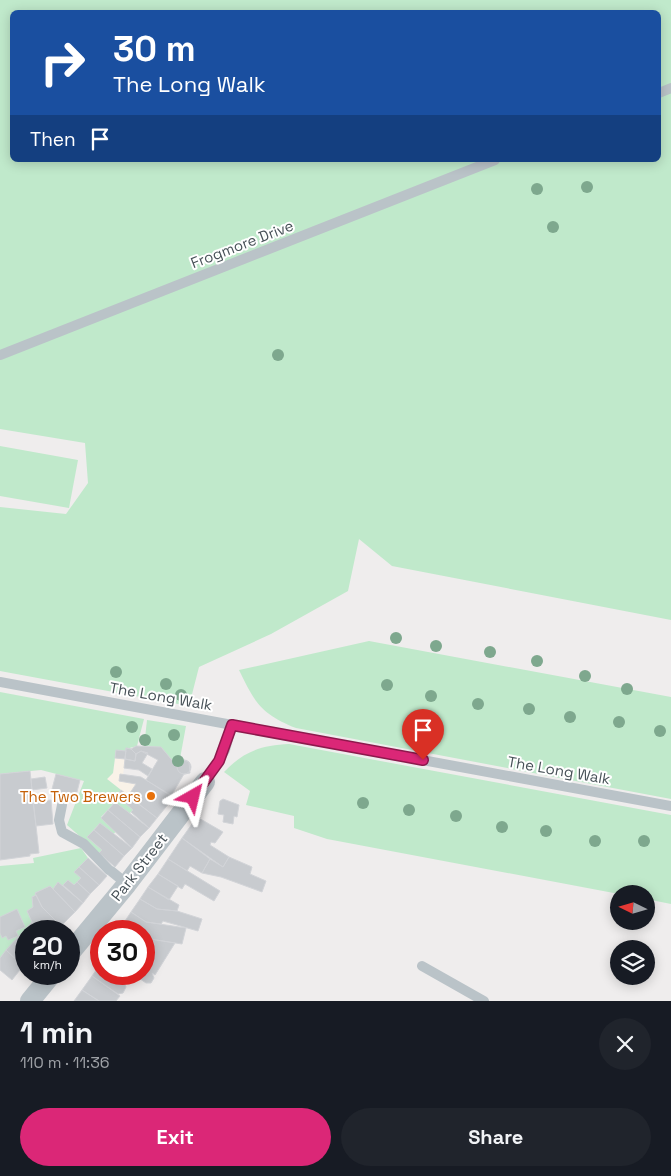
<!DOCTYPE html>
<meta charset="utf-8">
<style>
body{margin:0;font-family:"Space Grotesk",sans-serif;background:#20242c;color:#f1f3f6;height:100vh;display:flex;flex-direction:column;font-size:19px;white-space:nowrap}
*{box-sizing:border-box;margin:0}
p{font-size:16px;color:#9ea1a6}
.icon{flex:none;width:28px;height:28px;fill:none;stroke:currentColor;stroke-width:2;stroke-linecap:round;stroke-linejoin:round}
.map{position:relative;height:1001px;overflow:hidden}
.sheet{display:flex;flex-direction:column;background:#171b24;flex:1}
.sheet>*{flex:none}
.banner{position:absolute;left:10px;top:10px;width:651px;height:152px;border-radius:8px;box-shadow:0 2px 12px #0003;background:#1a4fa0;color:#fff;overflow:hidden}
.needle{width:32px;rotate:275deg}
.controls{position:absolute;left:610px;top:885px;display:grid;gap:10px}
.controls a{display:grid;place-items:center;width:45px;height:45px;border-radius:50%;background:#171b24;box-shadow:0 2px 12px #0003;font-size:25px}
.speed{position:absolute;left:15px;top:920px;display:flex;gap:10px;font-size:25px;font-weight:700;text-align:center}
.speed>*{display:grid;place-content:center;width:65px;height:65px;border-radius:50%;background:#171b24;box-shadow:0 2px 12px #0003;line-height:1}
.speed small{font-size:12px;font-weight:400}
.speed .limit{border:8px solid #d22;background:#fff;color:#111}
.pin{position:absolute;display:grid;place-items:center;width:42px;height:42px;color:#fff;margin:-51px -21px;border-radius:50% 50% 50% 0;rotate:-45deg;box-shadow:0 0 5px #0007}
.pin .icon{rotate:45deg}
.me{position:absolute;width:55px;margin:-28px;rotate:37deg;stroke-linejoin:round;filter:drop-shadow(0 0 4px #0008)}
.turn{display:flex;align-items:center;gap:18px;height:105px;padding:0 20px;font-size:22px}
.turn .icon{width:65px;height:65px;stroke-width:2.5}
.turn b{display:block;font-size:35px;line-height:42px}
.then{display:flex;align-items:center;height:48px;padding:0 20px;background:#0003;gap:10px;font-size:19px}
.round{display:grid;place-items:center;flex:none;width:52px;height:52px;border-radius:26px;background:#20242c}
.overview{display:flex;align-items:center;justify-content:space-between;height:85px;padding:0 20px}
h1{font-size:30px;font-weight:700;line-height:38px}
.action{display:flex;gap:10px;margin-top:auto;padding:10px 20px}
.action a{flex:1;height:58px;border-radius:30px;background:#db2777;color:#fff;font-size:20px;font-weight:700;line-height:58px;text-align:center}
.action a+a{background:#20242c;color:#f1f3f6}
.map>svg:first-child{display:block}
.commercial{fill:#f9f2e8}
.green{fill:#c0e9cb;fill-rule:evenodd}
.building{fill:#c8cbcf;stroke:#d2d4d8}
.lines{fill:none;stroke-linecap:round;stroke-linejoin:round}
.lane{stroke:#bac3c8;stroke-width:10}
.street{stroke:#bac3c8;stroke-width:20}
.tree{fill:#7ea88e}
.route-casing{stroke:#8e194d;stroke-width:12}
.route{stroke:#db2777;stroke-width:9}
.food-dot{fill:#e8710a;stroke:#fff;stroke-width:2}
.labels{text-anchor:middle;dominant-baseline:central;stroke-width:4;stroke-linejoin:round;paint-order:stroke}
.street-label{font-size:15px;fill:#485258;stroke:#fff}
.food-label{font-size:15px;fill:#c56008;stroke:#fff;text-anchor:end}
</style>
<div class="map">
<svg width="671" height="1001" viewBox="0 0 671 1001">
<rect width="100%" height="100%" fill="#efeded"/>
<path class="commercial" d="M115 758 125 759 123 775 141 777 174 797 157 818 107 779 113 773Z"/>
<path class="green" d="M0 0H671V620L392 566 359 539 348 591 271 634 199 667 189 706 0 671V507L66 514 88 483 85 443 0 429ZM12 12H659V160H12Z
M0 446 78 460 69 508 0 496Z
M369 641 671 697V799L296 728C261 714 255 703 239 670Z
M0 692 144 719 137 746 126 749V751L116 750 113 773 107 779 121 790 117 796 133 810 129 814 115 802 101 817 116 831 113 835 100 823 87 837 102 850 99 853 67 825 84 781 41 770 0 774Z
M147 720 186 726 179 764 171 759 161 747H144Z
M289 744 671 815V904L646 899V894H619L327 839 294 828V816L246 805 250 791 224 772C243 752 261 745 289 744Z
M81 848 88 858 75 872 81 878 74 885 68 880 62 886 58 882 53 889 50 886 35 893 36 895 32 897 33 907 27 911 32 922 0 958V866L34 863 33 858Z"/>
<path class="building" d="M136 746 161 747 171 759 179 764 184 760 189 762 190 773 184 774 171 796 146 780 158 760 141 751 136 754 135 761 125 759 126 748 131 749Z
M126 748 131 749 136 754 135 761 125 759Z
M116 750 126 751 125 759 115 758Z
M141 751 148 753 142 763 152 769 148 776 139 770 124 768 125 759 135 761 136 754Z
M177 767a7 7 0 1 1 14 0a7 7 0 1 1-14 0Z
M30 771 39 853 30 854V856L0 860V774Z
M56 774 80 780 75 800 51 793Z
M120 774 141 777 174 797 157 818 128 796 136 784 119 781Z
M45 777 47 788 32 790 31 779Z
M121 790 157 818 149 828 131 812 133 810 117 796Z
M223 799 239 805 237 817 234 816 233 824 223 822 224 815 218 814 220 801Z
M51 800 53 824 36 826 33 802Z
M115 802 149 828 140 837 108 810Z
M108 810 140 837 132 848 101 818Z
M197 817 223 832 215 843 211 842 210 845 229 857 223 867 182 838Z
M100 823 132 848 124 856 94 830Z
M94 830 124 856 115 867 99 853 102 850 87 837Z
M182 838 210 859 202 873 190 866 187 871 168 859Z
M229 857 252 867 250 874 266 881 262 892 221 877 202 873 210 859 223 867Z
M88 858 107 876 99 885 79 867Z
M168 859 220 891 214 901 185 884 182 889 158 874Z
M79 867 99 885 90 894 77 882 81 878 74 872Z
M158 874 178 886 169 900 148 887Z
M68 880 74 885 77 882 90 894 83 903 63 885Z
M58 882 83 903 75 912 53 889Z
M50 886 75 912 61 926 42 907 35 893Z
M148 887 179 905 177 911 157 909 140 899Z
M36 895 42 907 61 926 55 931H39L32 922 27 911 33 907 32 897Z
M140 899 157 909 177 911 202 919 198 931 163 921 161 924 146 922 131 912Z
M17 909 25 927 16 931 18 936 8 940 6 936 2 938 0 933V917Z
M131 912 146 922 186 928 182 944 144 938V931H128L121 927Z
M32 922 39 931H26V945L18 937Z
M18 937 26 945V962L23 966 6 950Z
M144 938 175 943 155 975 152 973 154 978 151 983H146L133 974H144Z
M6 950 23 966 12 980 0 970V958Z
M101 963V974H131L125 984 126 987 123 993 118 994 92 976Z
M92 976 120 996 116 1001H99L82 990Z
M82 990 99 1001H74Z"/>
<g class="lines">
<path class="lane" d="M659 93 671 88
M0 355 495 160
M0 682 671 806
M205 782 225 750 232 725
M62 805 59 820 62 832 84 844 109 870
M111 871 127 884
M422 966 484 1001"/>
<path class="street" d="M69 954 127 884 205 782
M30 1001 52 974"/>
</g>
<g class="tree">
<circle cx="587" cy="187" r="6"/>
<circle cx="537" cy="189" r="6"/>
<circle cx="553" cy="227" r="6"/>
<circle cx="278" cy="355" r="6"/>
<circle cx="396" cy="638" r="6"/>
<circle cx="436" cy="646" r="6"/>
<circle cx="490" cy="652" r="6"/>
<circle cx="537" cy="661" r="6"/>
<circle cx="116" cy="672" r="6"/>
<circle cx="585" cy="676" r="6"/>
<circle cx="166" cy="684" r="6"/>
<circle cx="387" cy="685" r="6"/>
<circle cx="627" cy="689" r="6"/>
<circle cx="181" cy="695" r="6"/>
<circle cx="431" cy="696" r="6"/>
<circle cx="478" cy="704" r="6"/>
<circle cx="529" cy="709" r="6"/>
<circle cx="570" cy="717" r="6"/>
<circle cx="619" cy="722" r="6"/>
<circle cx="132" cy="727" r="6"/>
<circle cx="660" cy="731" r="6"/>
<circle cx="174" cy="735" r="6"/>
<circle cx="145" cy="740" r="6"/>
<circle cx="178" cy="761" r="6"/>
<circle cx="363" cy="803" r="6"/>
<circle cx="409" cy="810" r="6"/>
<circle cx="456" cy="816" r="6"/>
<circle cx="502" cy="827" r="6"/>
<circle cx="546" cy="831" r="6"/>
<circle cx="595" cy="841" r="6"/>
<circle cx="644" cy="841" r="6"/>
</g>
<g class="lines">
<defs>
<path id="route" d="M193 797 219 761 232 725 423 760"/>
</defs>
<use href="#route" class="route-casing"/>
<use href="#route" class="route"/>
</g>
<circle class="food-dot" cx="151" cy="796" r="5"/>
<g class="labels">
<g class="street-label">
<text transform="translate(242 244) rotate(-21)">Frogmore Drive</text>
<text transform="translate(161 696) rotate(10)">The Long Walk</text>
<text transform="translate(559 770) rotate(10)">The Long Walk</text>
<text transform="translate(139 867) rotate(-52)">Park Street</text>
</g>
<g class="food-label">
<text x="141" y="796">The Two Brewers</text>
</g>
</g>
</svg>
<div class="controls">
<a><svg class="needle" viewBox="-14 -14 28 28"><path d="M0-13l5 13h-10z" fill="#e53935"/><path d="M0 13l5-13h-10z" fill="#9ea1a6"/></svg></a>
<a><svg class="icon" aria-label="layers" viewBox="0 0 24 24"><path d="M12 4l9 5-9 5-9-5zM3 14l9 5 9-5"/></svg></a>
</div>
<div class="speed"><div>20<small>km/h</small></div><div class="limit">30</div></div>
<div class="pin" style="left:423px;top:760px;background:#d93025"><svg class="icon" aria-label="arrive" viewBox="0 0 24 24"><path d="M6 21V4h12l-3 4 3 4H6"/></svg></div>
<svg class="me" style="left:193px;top:797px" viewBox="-20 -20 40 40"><path d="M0-17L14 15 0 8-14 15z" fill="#db2777" stroke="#fff" stroke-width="4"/></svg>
<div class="banner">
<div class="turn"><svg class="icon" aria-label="right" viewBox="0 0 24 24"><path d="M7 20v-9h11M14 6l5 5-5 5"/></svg><div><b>30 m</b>The Long Walk</div></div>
<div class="then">Then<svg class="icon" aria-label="arrive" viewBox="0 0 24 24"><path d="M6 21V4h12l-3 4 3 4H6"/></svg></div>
</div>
</div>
<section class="sheet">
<div class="overview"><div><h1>1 min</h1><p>110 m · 11:36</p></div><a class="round"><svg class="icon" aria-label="close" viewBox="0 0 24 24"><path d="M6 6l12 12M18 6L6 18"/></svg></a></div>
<div class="action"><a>Exit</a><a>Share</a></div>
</section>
